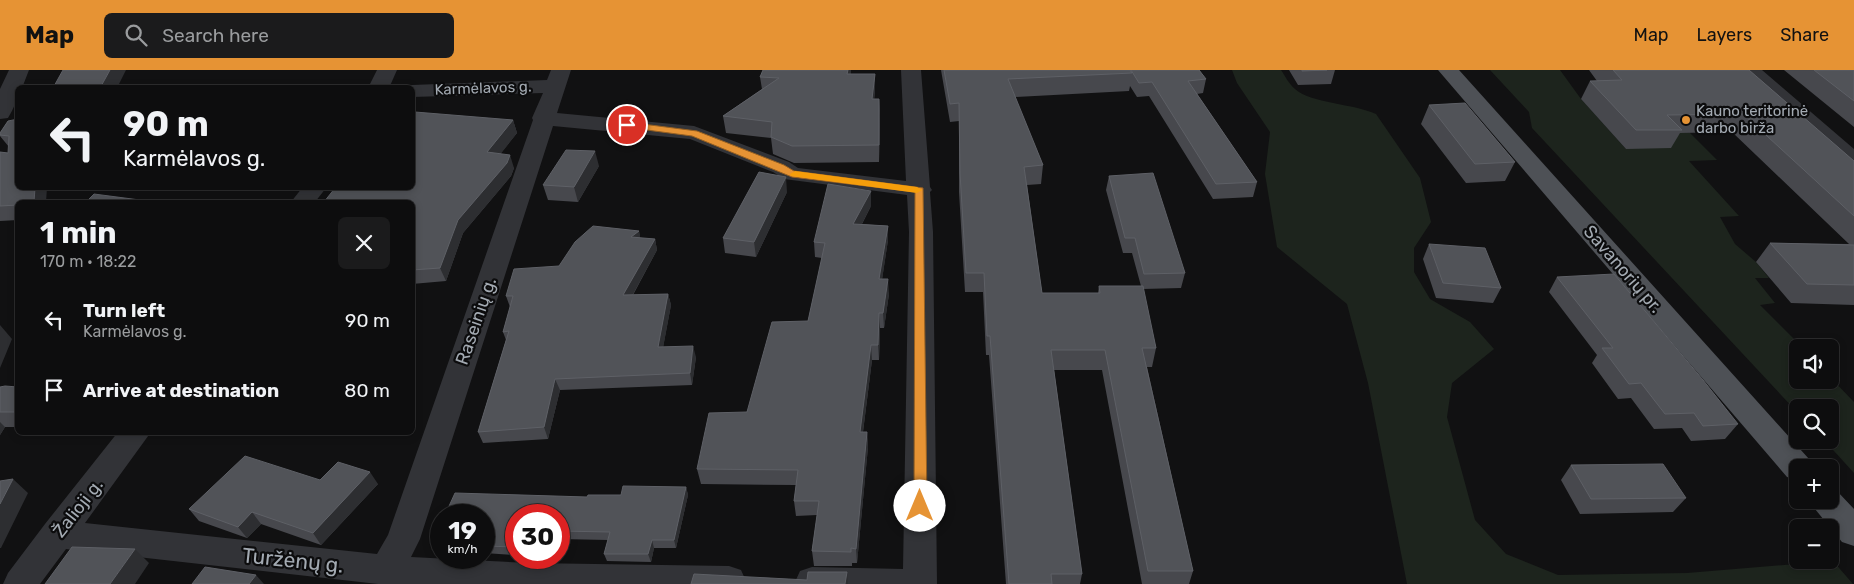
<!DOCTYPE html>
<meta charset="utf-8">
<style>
body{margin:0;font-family:Rubik,sans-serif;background:#1b1b1c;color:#f1f3f6;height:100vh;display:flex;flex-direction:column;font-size:19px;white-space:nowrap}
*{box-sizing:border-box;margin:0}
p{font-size:16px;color:#9a9c9e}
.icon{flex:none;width:28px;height:28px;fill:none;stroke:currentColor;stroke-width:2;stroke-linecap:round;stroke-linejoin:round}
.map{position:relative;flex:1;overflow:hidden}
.side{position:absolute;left:15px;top:130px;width:400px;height:235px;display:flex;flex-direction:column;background:#0d0d0e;border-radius:8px;box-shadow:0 2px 8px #0003,0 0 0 1px #2d2d2e}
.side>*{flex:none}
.banner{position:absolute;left:15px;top:15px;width:400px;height:105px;border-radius:8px;box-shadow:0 2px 8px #0003,0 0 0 1px #2d2d2e;background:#0d0d0e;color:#f1f3f6;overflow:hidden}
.buttons{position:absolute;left:1789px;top:269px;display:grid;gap:10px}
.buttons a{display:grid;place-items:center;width:50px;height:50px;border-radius:8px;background:#0d0d0e;box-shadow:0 2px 8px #0003,0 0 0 1px #2d2d2e;font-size:25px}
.speed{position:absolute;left:430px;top:434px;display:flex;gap:10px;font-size:25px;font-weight:700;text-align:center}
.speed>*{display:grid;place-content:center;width:65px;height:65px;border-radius:50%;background:#0d0d0e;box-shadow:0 2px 8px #0003,0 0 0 1px #2d2d2e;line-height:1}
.speed small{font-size:12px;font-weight:400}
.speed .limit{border:8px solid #d22;background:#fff;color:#111}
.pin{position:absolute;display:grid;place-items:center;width:42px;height:42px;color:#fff;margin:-21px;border:2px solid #fff;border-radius:50%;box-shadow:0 1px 5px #0007}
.me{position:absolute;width:55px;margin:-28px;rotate:0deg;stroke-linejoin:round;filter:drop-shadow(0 0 4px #0008)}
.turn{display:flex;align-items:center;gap:18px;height:105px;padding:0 25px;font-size:22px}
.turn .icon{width:65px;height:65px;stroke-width:2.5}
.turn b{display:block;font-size:35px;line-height:42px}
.round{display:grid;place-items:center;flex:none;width:52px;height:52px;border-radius:8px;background:#1b1b1c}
.head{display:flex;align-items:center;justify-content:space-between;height:85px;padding:0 25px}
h1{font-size:30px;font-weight:700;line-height:38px}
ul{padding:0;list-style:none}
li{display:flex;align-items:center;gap:15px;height:70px;padding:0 25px}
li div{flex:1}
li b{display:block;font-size:19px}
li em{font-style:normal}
header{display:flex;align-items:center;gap:30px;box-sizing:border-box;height:70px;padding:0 25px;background:#e69334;color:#111}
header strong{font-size:24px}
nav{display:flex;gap:28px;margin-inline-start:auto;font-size:18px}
.search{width:350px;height:45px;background:#1b1b1c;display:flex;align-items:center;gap:12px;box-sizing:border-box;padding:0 18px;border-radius:8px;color:#9a9c9e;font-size:19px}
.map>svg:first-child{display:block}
.green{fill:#1d241d}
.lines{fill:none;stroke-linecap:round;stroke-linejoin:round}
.minor{fill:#323337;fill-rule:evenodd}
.major{fill:#4e5156;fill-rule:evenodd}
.wall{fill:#47484d}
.shaded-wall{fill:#2d2e31}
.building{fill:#515358;stroke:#5e6066}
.route{fill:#e69334;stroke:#966022}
.slow{fill:#f59e0b}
.poi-dot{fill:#e69334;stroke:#0c0c0d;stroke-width:2}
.labels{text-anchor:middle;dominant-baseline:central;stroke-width:4.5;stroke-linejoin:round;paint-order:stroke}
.far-street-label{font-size:15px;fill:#a3aab2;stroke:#0c0c0d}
.far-poi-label{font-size:15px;fill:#a3aab2;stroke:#0c0c0d;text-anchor:start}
.street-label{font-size:18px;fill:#a3aab2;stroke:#0c0c0d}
.near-street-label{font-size:21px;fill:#a3aab2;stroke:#0c0c0d}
</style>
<header>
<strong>Map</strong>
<div class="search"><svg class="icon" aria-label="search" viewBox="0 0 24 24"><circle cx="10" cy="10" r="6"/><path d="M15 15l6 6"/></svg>Search here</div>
<nav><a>Map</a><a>Layers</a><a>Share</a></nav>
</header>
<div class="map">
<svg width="1854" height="514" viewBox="0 0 1854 514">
<rect width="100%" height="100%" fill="#111112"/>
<path class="green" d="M1232 0H1281C1285 6 1289 14 1295 19 1310 33 1355 34 1376 44L1420 108 1431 152 1414 178V202L1430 229 1470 252 1494 279 1452 313 1447 347 1475 450 1506 484 1558 505 1687 503 1833 491 1853 514H1407L1368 313 1347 234 1277 177 1265 104 1270 62 1237 13Z
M1490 0H1560L1581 29 1626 79 1656 63H1690L1717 90 1689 91 1739 146 1720 147 1735 174 1756 192 1769 208H1755L1775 233 1760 235 1802 277 1798 278V310H1830V307L1854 332V403L1824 370H1830V338H1798L1797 342 1532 58 1529 42Z"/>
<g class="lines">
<path class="minor" d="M9 0H29L22 18H18C18 29 14 38 8 48L0 49V19Z
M377 0H397L389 18H368Z
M551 0H571L557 43 694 56 789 92 798 98 906 111 901 0H921L930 117 932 120 930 122 933 162 937 514H796L795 512 800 501 812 497 903 499 909 162 907 125 784 109 773 102 690 69 553 56 420 469 411 487 529 493 729 496 741 500 746 511 745 514H378L66 479 40 514H3L8 503 45 454 118 362H151L85 453 377 484 388 465 533 50 532 48 543 23 412 27V18H404L412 15 547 10Z
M1740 0H1762L1854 79V98L1846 96Z
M302 118H326L315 132H291Z"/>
<path class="major" d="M1438 0H1459L1809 389 1813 398H1798V410L1787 407Z
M1830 418 1837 421 1854 439V476L1842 472 1815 439 1810 430H1830Z"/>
</g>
<path class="wall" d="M763 0H851V4H875V21L874 29H879L880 45 879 92 794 93 773 84 771 68 726 63 723 46 762 19 760 7Z
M941 0H1199L1206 9 1203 23 1197 24 1257 112 1253 127 1213 129 1149 26 1137 27 1130 16 1129 21 1015 27 1043 95 1041 114 1027 115 1042 223H1098L1099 216H1141L1132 183H1123L1106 120 1109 106 1185 203 1181 218 1143 219 1156 278 1152 297H1147L1193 501 1189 514H1142L1102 300H1054L1082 504 1080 514H1006L989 285H986L983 222H965L959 122V51L950 52Z
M1289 0H1335L1331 14 1298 15Z
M1589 0H1749L1854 91V235L1791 233 1756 192 1770 173 1849 174 1732 62 1680 63 1671 78 1626 79 1581 29 1590 11H1597Z
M1784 0H1854V57Z
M1429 35 1515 92 1505 111 1466 113 1421 54Z
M513 50 517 63 500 84 514 98 511 106 463 163 446 211 412 214V132Z
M8 51 18 118H57H47L18 132V150L0 151V82L8 83 9 77 0 66V63Z
M599 96 578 132 548 130 543 115Z
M787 122 756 187 725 183 723 168Z
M871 136 862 154 888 156V170L882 209 889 224 884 258H880L879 290H872L863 362H867L868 377 857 493H852V496H814L812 481 817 445 796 446 794 431 796 415 701 414 697 399 747 342 808 251 822 188 815 187 814 172Z
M639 161 640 168 655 169 657 180 633 225 668 224 671 235 663 277 696 287 692 315 560 320 548 369 483 373 478 362 506 270 503 262 510 237 506 226 559 196Z
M1429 174 1501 218 1493 233 1436 228 1423 189Z
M1557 207 1738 354 1725 369 1691 371 1682 358 1654 359 1631 328 1618 329 1592 293 1597 285 1549 222Z
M0 317H18V357H5L0 365Z
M1571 395 1686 428 1673 442 1580 444 1561 410Z
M320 410 378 414 321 475 261 454 247 468 199 451 189 439Z
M686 417 688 425 676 478H654L651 492 607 491 604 484 608 470 559 469V445H516V485L484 483V445L587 427 621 425Z
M441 452V482H436L431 474Z"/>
<path class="shaded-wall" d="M110 0H126L117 18H100Z
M848 0H851V6L847 4Z
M875 4V21L873 45 872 29Z
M879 29 880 45 879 92Z
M513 50 517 63 492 95 487 82Z
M595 81 599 96 578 132 574 117Z
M510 85 514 98 511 106 463 163 446 211 440 198 458 150Z
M786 107 787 122 756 187 754 172Z
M35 118H47L46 132H34Z
M871 121V136L854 169 853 154Z
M888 156V170L880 224 879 209Z
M639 161 641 172 631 167Z
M655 169 657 180 626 237 623 225Z
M888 209 889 224 884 258 883 243Z
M668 224 671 235 661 289 658 277Z
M879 243 880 258 879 290 878 275Z
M0 255 12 269 0 298Z
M871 275 872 290 861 377 860 362Z
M693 276 696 287 692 315 690 303Z
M555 309 560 320 548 369 544 357Z
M0 352 5 357 0 365Z
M867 362 868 377 857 493 856 479Z
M370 402 378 414 321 475 313 463Z
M13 409 28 423 1 478H0V434Z
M686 417 688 425 676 478 674 470Z
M252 442 261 454 247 468 238 457Z
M652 470 654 478 651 492 648 484Z
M135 479 149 493 135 514H110Z
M847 502 848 514H845Z
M256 505 264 514H249Z"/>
<path class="building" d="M63 0H110L100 18H53Z
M763 0H848L847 4H875L872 29H879V75L792 76 771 67 772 52 723 46 779 8 760 7Z
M944 0H1130L1132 3 1008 9 1043 95 1024 97 1042 223H1100L1099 216H1143L1156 278H1142L1193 501H1148L1105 280H1051L1082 504H1051L1052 514H1009L990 266H987L984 203H966L960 103 959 33 950 34Z
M1131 0H1199L1206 9 1188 11 1257 112 1216 114 1152 12 1139 13Z
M1302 0H1327L1302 1Z
M1613 0H1749L1854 91V146L1743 44 1667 45 1682 60H1636L1590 11 1622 10Z
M1814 0H1854V31Z
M1465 33 1515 92 1475 94 1429 35Z
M415 42 513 50 487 82 510 85 507 93 458 150 440 198 412 200V162L415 156H412V132H324L335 118H412V45Z
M18 49V118H35L34 132H18V135L0 136V82L8 83 9 66 0 65V63L8 51Z
M566 80 595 81 574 117 543 115Z
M759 102 786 107 754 172 723 168Z
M1153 103 1185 203 1144 204 1135 168H1125L1109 106Z
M828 114 871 121 853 154 888 156 879 209H888L883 243H879L878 275H871L860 362H867L856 479 851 478V482L812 481 819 431H794L798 400 697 399 709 343 747 342 772 252 808 251 825 173 814 172Z
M94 124 155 132H86Z
M593 156 639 161 631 167 655 169 623 225 668 224 658 277 693 276 690 303 555 309 544 357 478 362 509 261 503 262 513 226H506L514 199 559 196 575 172Z
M1770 173 1854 175V215L1807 214Z
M1429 174 1485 178 1501 218 1443 213Z
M1614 204 1703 310 1738 354 1703 356 1694 343 1665 344 1641 313 1629 314 1602 278H1613L1557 207Z
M5 316 18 317V342H0V317Z
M245 386 320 410 338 392 370 402 313 463 252 442 238 457 189 439Z
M1663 394 1686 428 1591 429 1571 395Z
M13 409 0 434V411Z
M623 416 686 417 674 470H652L648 484H604L610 462 559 461V445H516V477L484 476V445H445L455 423 587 427 588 425H621Z
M441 452V474H431Z
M72 477 135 479 110 514H45Z
M205 497 256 505 249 514H192Z
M808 502H847L845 514H691L694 504 807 510Z"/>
<path class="route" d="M627 52 697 61 784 95 794 101 923 118 927 436 925 440 920 441 916 440 914 436 915 122 792 107 692 66 624 57V53Z"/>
<path class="slow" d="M795 101 917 117 922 120 917 123 791 106 790 104Z"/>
<circle class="poi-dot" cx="1686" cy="50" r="5"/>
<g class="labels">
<g class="far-street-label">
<text transform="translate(483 18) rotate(-2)">Karmėlavos g.</text>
</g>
<g class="far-poi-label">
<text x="1696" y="41">Kauno teritorinė<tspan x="1696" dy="17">darbo birža</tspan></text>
</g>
<g class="street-label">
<text transform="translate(1623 199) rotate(49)">Savanorių pr.</text>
<text transform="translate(476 251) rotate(-71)">Raseinių g.</text>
<text transform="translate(78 438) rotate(-52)">Žalioji g.</text>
</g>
<g class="near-street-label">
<text transform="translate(293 490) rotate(6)">Turžėnų g.</text>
</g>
</g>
</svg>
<div class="buttons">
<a><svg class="icon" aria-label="sound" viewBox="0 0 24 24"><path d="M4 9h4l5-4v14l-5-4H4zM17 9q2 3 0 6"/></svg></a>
<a><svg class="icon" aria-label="search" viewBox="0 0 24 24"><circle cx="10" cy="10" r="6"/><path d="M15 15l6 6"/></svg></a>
<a>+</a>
<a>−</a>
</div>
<div class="speed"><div>19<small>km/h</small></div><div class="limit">30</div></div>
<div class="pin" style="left:627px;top:55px;background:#d93025"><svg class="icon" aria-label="arrive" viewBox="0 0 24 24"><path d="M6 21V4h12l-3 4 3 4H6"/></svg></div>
<svg class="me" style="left:920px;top:436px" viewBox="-20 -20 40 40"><circle r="19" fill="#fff"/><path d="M0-13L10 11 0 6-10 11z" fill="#e69334"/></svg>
<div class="banner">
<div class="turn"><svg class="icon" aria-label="left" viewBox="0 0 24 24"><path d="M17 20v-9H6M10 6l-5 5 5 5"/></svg><div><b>90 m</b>Karmėlavos g.</div></div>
</div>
<section class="side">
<div class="head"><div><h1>1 min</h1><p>170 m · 18:22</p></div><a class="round"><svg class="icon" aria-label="close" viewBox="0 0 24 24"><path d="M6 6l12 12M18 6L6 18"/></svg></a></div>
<ul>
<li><svg class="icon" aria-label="left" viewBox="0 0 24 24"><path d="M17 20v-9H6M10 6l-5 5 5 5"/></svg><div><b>Turn left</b><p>Karmėlavos g.</p></div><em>90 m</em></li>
<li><svg class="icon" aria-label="arrive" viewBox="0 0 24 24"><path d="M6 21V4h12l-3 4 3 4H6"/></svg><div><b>Arrive at destination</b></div><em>80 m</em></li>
</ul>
</section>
</div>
